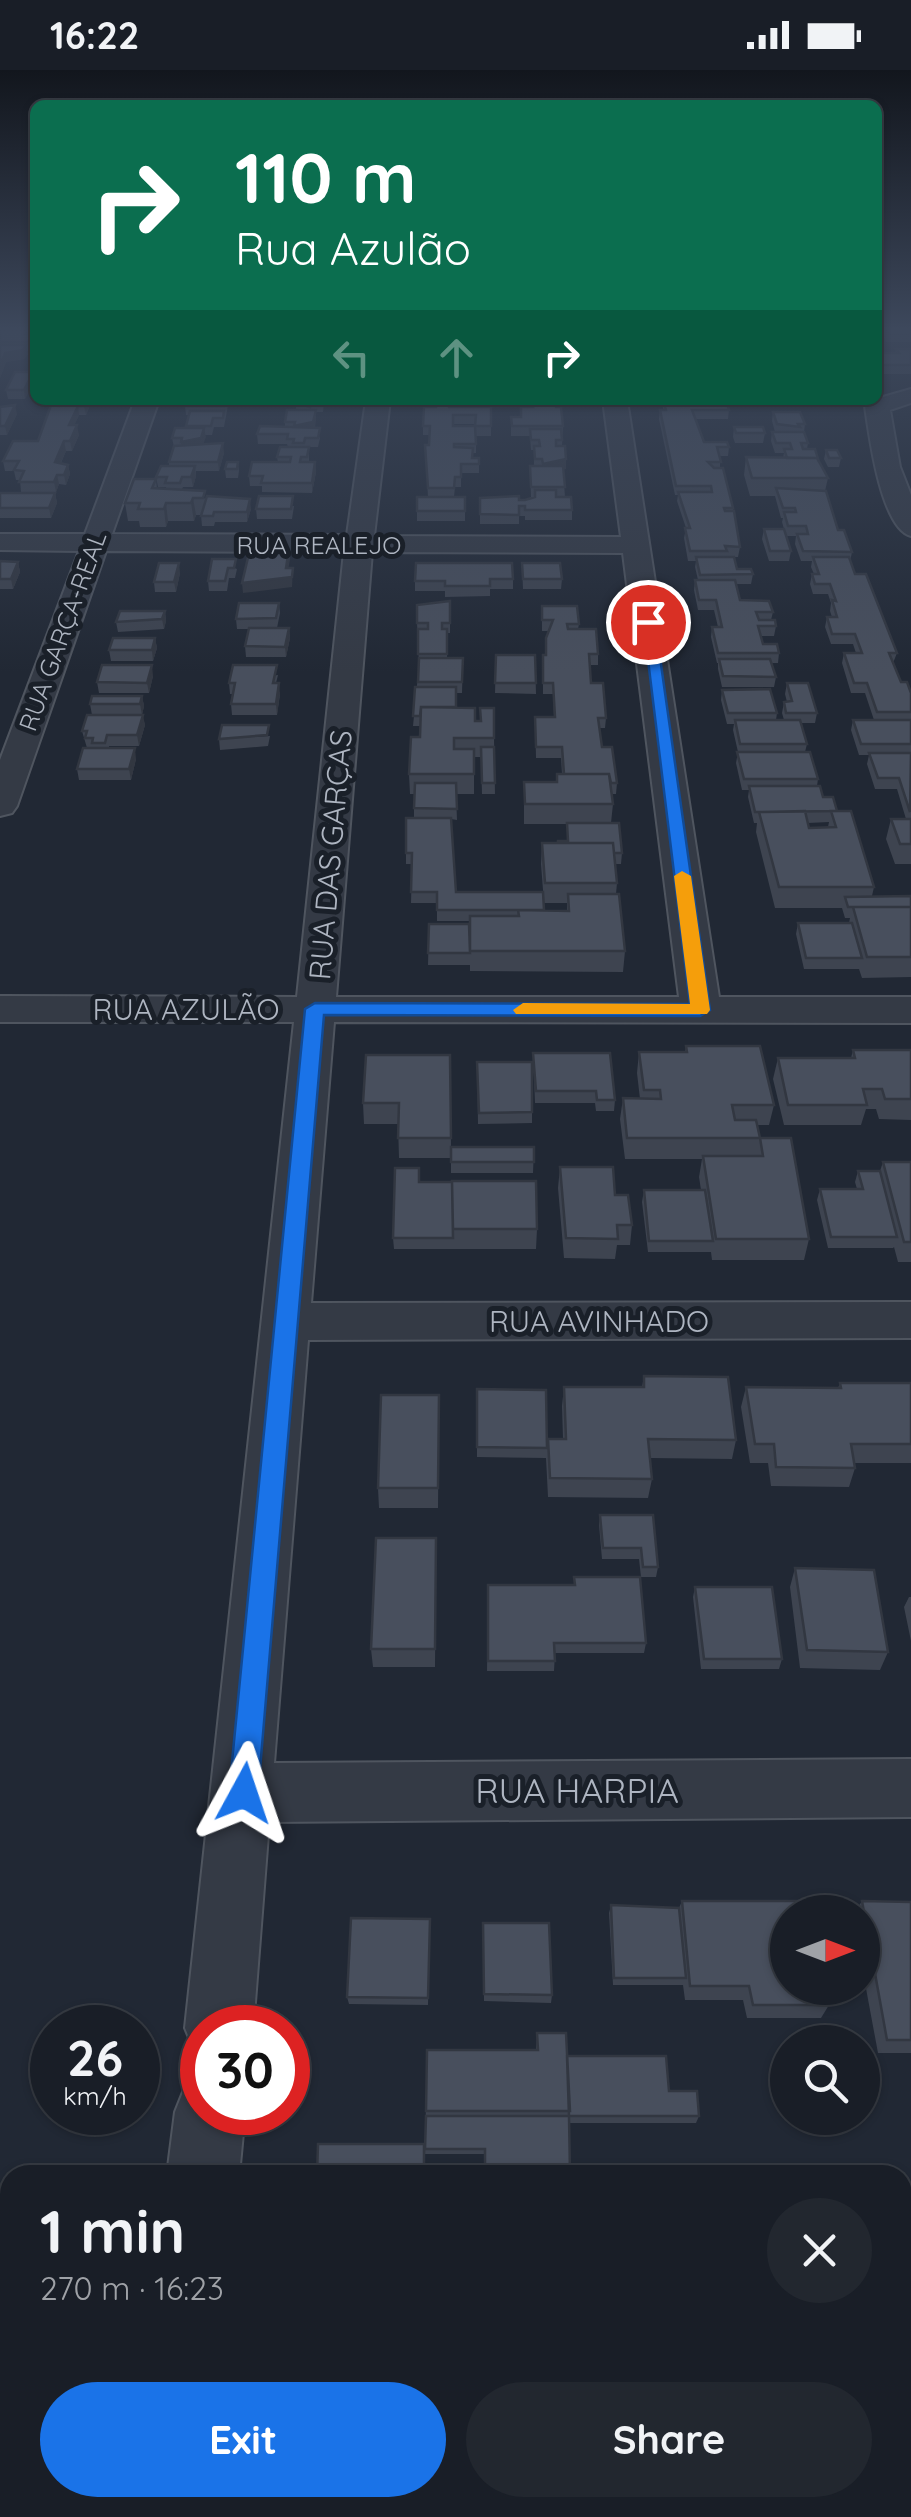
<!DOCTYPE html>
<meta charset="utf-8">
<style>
body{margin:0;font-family:Quicksand,sans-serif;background:#22272f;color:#f1f3f6;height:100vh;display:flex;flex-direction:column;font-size:38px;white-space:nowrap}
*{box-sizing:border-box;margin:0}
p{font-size:32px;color:#9fa2a7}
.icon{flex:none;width:55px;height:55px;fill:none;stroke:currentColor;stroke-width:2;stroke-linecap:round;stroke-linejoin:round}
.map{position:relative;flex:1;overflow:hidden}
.panel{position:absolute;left:0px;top:2095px;width:912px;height:352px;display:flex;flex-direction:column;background:#191e27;border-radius:30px 30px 0 0;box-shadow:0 2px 8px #0004,0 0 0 2px #373c44}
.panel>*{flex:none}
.top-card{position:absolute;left:30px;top:30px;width:852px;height:305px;border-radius:15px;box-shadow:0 2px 8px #0004,0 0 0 2px #373c44;background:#0b6e4f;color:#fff;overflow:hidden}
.needle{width:65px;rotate:90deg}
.tools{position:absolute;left:770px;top:1825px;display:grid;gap:20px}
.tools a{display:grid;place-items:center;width:110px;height:110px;border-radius:50%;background:#191e27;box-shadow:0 2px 8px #0004,0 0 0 2px #373c44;font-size:50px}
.speed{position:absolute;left:30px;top:1935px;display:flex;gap:20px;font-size:50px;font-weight:700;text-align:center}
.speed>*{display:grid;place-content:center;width:130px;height:130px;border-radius:50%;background:#191e27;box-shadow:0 2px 8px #0004,0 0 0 2px #373c44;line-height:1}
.speed small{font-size:25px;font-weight:400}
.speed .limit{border:15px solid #d22;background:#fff;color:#111}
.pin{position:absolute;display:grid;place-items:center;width:85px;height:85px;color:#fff;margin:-42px;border:5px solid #fff;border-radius:50%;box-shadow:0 2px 10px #0007}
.me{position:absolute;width:110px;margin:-55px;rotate:5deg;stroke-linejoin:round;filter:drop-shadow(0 0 8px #0008)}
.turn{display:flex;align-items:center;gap:35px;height:210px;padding:0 40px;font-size:45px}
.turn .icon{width:130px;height:130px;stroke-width:2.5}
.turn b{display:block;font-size:70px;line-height:85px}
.lanes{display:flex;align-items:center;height:95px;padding:0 40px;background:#0003;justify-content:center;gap:50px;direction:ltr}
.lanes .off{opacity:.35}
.round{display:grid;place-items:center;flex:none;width:105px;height:105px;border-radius:52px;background:#22272f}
.head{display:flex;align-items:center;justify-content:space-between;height:170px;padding:0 40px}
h1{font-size:60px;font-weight:700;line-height:75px}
.cta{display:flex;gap:20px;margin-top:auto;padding:20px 40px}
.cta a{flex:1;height:115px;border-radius:60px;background:#1a73e8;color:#fff;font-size:40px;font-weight:700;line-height:115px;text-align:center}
.cta a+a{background:#22272f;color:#f1f3f6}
.status{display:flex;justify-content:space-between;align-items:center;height:70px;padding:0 50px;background:#191e27;direction:ltr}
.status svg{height:28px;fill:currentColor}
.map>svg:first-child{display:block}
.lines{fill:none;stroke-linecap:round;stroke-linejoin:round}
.street-casing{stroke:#4f555f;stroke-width:4}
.street{fill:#343a45;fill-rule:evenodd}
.wall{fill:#3e4450;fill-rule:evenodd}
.shaded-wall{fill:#323741}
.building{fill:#484f5d;stroke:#323741;stroke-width:2.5;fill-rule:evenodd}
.route{fill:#1a73e8;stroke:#114b97;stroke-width:2.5}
.slow{fill:#f59e0b}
.labels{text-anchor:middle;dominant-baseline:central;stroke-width:10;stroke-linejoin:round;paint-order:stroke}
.far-street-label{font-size:25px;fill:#aeb5c1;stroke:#1a2029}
.street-label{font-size:30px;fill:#aeb5c1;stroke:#1a2029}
.near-street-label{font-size:35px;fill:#aeb5c1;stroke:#1a2029}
</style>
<div class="status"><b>16:22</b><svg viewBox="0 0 49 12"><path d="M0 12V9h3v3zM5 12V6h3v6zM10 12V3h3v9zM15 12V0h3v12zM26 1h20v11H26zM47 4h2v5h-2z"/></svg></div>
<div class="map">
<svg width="911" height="2447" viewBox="0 0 911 2447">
<rect width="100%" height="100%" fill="#212834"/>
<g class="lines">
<defs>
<path id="street" d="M911 319V333L890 340 900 397 911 425V466C881 459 869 364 865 336L869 331Z
M135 330H159L112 464 347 465 366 330H390L374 466 621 467 603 330H627L719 927H911V953L334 952 311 1233 911 1232V1268L308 1270 274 1693 911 1689V1747L269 1752 253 1958H202V1985L195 1982 185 1958 294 952H0V926L297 927 344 482 106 481 17 736 12 743 0 746V690L79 481 0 480V464H85ZM372 482 623 483 679 927H336Z
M202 2010V2042H245L239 2105H167L175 2042 185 2017Z
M128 2438H208L207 2447H127Z"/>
</defs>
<use href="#street" class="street-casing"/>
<use href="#street" class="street"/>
</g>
<path class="wall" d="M0 259H28L30 281H27L28 284 24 289 6 292 0 308Z
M880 259H911V272H886Z
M896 279H911V304H878V283H895Z
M34 311 25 329H8L6 320Z
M56 330H92L86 345H79L74 355 79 365 72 381H66L61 393 68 395 70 404 66 415 59 414 56 422H21L20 410H16L14 401H5L3 391 38 371 57 336Z
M229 330 224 357H214L212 365H205L203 374 224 383 219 401H196V406L193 417H183L182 419 206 429 251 439 247 452H215L214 456H202L201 445H196L194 451H168L166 457H140L139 451H128L125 433 156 409 157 418H166V417H158L156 407 169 396V392L174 377 172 368 186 358 189 345H186L185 336Z
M296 330 324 333 323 342H316L315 358 320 368 318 377H306H309V392H315L316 402 312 423 262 422V416H250L249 406 278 392 277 387 288 377 287 374H258L257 364 285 357V352L296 340Z
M430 330H473V337H491V366H476V383H472L473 388H479V403H461V417H455L454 427H465V451H417V427H428L425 375H429V365H423V356L430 337ZM453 354H475V356H453Z
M524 330 556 337 563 356 562 376 566 389V399H563L565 427 572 440V450H525V446H519V454H480V428L525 430 535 427H531L530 396H534V380H531L530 366H511V347H521L524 337Z
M663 330 729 340 728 349H696L704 372 729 377 728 386H720V398L733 438 740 477 738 487H726L737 499 753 504 751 514H736L740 530 773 542 771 550 776 556 774 566H761L763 574 779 583 778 593H772L776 607 774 617H722L718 599V593H717L711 567 712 557H718L714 540H698L694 520 695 510H698L695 497 696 491H688L684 468 686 458 677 431 678 425H675L659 349 660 340H663Z
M0 337 17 344 7 365H0Z
M773 342 805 354 804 362 808 373 807 379 819 392 828 408 825 421 838 460 852 482 850 492 855 504 897 583 893 593 901 612 911 623V794H895L886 769 891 749H906L897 719H875L867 694 869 685H859L851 660 853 650H874L865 623H851L842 593 844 583H856L853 574H831L825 557 827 547H832L830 541 831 533 828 524H813L810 514 812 504H814L811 497 812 491H801L795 474 796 466H786L782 452 783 448H781L775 426H750L744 405 746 387 783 388 784 383H775L771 371 772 362H775L772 351Z
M734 357 765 363 763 373H735L733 367Z
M826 380 841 388 839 397H828L824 389Z
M238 392 239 401 238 408H226L225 399Z
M0 423H55L57 433 51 448H0Z
M294 436 292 449H257L256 439Z
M764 459 791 481 789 491H769L762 469Z
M212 489 237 499 235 508H229L227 521H209L208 511Z
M0 491 18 492 20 502 13 519H0Z
M522 493 562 509 561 519H523Z
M180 503 176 522H155L154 512Z
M513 509V519H490V526L445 527V521H415V511Z
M450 531V563H447V588H463L462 623H456V637L494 668 495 724H482L481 687H474V724H456L457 750 451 749 456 822 544 841H567V833H544L541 794 542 773H558L567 771V754H524V712H556L557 704H562L561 688H536L535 647H554L553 624H543V585H546V568L549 561H542V536L579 554 578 559 598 584V595H590L591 613 606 648 605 658H600L602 677 617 713 616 724H612L613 734 611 753 622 783 621 794H615L617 813 616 824 625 881 623 902 470 901V895H428L429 854H469L470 851H437V833H411L412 794H406V748H414V724H410L409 704 420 667V656H413L419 594 417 553Z
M279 533 280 543 277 558H289L290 568 286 587H246L245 576 249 559H237L236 549Z
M165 541 166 551 164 559 118 562 116 552Z
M155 568 157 578 153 591H111L109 580Z
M496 585H535L536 624 495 623Z
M278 605 276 613 280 624 277 645H232L231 634 233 624H230L229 613Z
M153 606 149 623H99L97 612Z
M787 613 817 643 815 653H801L807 674 805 682 818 709 817 716 823 727 837 741 874 817 872 826H911V907L862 908 859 899H804L796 864 798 853H849L850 848H845L842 838H775L756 762 757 753H754L748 727 749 720H742L736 693 738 682 733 660 734 654H727L721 630 722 620 777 643 776 650H784L782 643 784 632H787L785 624ZM829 752 828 757 809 758 808 753Z
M142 626 144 636 142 645 145 655 139 676H109V678L136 689 131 710H79L77 699 87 678 82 661 92 645 90 634Z
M270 666 268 676 220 680 219 669Z
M686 976 774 1035 769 1055H757L760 1068 809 1169 804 1190H712L711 1182H648L642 1132 644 1120H701L699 1107 702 1089H625L620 1049 623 1028 640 1029 637 1003 639 982H685Z
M853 980H911V1050L879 1049 876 1039H866L861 1055H784L773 1009 778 988H851Z
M533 983 615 1030 614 1041H596L595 1033H535Z
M450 985 451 1077H534L533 1103H451V1088H399L398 1054H364L363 1033Z
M477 992 532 1042V1053L478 1054Z
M883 1092H911V1192H898L894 1177 893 1178H828L817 1130 820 1119H857L855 1112 858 1101H880Z
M560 1097 615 1125 632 1155 630 1175H617L615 1189 564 1188 558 1118Z
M419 1112 537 1159 536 1179H394L393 1168Z
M644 1306 736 1370 732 1389 650 1388 652 1409 648 1428 548 1427 546 1388 477 1387V1319L547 1377 563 1369 562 1336 564 1317H642Z
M840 1313H911V1393H854L855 1398 849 1417 771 1416 768 1393H750L741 1337 746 1317 838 1318Z
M439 1325 438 1438H379L378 1418Z
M600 1445H653L658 1497 656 1507H641L639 1489H602L599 1455Z
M436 1468 435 1597H373L371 1579Z
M795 1498 888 1582 880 1600 800 1598 790 1517Z
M574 1507 646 1573 644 1583H555L554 1601H487L488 1515H574Z
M695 1517 782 1589 779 1599H701L693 1527Z
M909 1527H911V1571L904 1537Z
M682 1831 829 1935 821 1948H747L743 1930H685L683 1915H613L609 1843 611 1835 679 1838Z
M862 1831 911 1832V1983H878L862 1897V1842H855Z
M430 1849 428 1935 349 1934 347 1927Z
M483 1853 552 1925 551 1933 484 1931Z
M537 1963 567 1986 669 2021 699 2046 696 2053H569V2105H484V2084H425L427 1980H536Z
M902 2130H911V2279H902Z"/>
<path class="shaded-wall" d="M32 264 34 273 30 281 28 272Z
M26 275 28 284 24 289 6 292 0 308V296L5 283Z
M33 302 34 311 25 329 24 320Z
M87 330H92L86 345 84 336Z
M473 331V340L448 337Z
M15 335 17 344 7 365 5 356Z
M78 336 79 345 70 365 69 355Z
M316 340V349L314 361 295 365 294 356Z
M77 355 79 365 72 381 70 371Z
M204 358 206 367 202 377 182 381 181 372Z
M64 371 66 381 57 401 55 392Z
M223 373 224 383 219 401 218 392Z
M566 389V399L542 403 543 394Z
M315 392 316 402 312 423V413Z
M68 395 70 404 66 415 64 405Z
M195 396 196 406 193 417 191 407Z
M57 405 59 414 56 422 54 412Z
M55 423 57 433 51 448 49 438Z
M193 428 196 445 194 451 191 433Z
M250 429 251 439 247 452V442Z
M166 433 168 451 166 457 164 439Z
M289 479 290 489 287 507 293 498 292 517 243 523 242 513 286 498Z
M18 492 20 502 13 519 11 509Z
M179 493 180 503 176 522 174 512Z
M165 541 166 551 164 559 162 549Z
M289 558 290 568 286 587 285 577Z
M155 568 157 578 153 591 152 580Z
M152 595 153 606 149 623 147 613Z
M279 613 280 624 277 645 276 634Z
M142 626 144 636 142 645 140 634Z
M143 645 145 655 139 676 137 665Z
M135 678 136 689 131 710 129 699Z"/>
<path class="building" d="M5 259 28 260 25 264H32L28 272H0V260Z
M886 259H911V264H888Z
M0 275H26L23 280 5 283 0 296Z
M896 279H911V295H878V283H899Z
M15 302H33L24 320H6Z
M61 330H87L84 336H78L69 355H77L70 371H64L55 392 68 395 64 405H57L54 412H19L24 401 14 400 19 391H3L13 371H38L51 335 59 336Z
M187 330H226L224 336H185Z
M296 330H323L322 333 311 332 310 337 295 332Z
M430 330H473L448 337H491V356H475L476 374H454V377L473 378 472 388H479V394H461V407H455L454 418H428L425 375H429L430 356H423L424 337H437L430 334ZM453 345H476L475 356H453Z
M525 330H555L556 337H561L563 356H512L511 347H521V337H533L532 333H525Z
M663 330H726L729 340H692L704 372H727L729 377H717L721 392H708L714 398H723L733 438H724L725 441H734L740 477 725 476 727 481H690L685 458H690L678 422H712L711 416H676L660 340H666Z
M15 335 5 356H0V337Z
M287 340H316L313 352 294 356 295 352H285Z
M190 341H224L223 348H213L211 356H186Z
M773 342H800L805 354H798L800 357 777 354Z
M260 356 320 358 318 368H305L304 373H293L294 369H287L288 364H257Z
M734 357H763L765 363H736Z
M175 358H204L201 368 181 372 182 368H172Z
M530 359H561L562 370H556V376H565L566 389 543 394 542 389H535L534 376H540L539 370H531Z
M772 362H804L808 373H801L803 379H815L819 392 817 388H787L784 379H792L790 373H776Z
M223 373 218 392H169L174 376Z
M280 377H309L307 387H301L300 392H315L312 413H261L263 406H249L252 392H290L291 387H277Z
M826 380H837L841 388H829Z
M746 387 817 388 828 408H752Z
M227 392H238L237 399H225Z
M161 396H195L191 407H182L180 413H165L167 407H156Z
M530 396H563L565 417H531Z
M134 409H156L152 418 205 421 203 428H193L191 433H166L164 439H138L140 433H125Z
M776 418 826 421 838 460H844L852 482 803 481 797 464H808L806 456H788L784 442H796L795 438H783Z
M535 420H556V427H571L572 440H525V436H519V445L480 444V428L519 426V430H525L535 427Z
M0 423H55L49 438H0Z
M207 426 250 429 247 442H214L213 446H201Z
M259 426H293L291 439H256Z
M417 427H465V441H417Z
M764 459H784L791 481H770Z
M250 479H289L286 498H293L292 507 242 513Z
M696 487H734L737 499H751L753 504 700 505Z
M813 487H849L855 504H866L897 583H889L901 612H907L911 623V642H877L867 613H854L844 583H862L855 564H832L827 547H837L832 530 836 531 830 514H815L812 504H819Z
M212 489H236L234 498H228L225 511H208Z
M0 491 18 492 11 509H0Z
M159 493H179L174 512H154Z
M416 493H512L513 509H490V516H445V511H415Z
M522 493H560L562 509H523Z
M695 510H735L740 530 769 531 773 542H756L759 550H775L776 556H758L763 574H777L779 583H718L712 557H722L716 530H699Z
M450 531V553H442V559H447V584H418V559H428V553H417V535Z
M239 533H279L276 548 236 549Z
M542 536H577L579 554H567L568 559H596L598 584H589L591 613H603L606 648H598L602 677H612L617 713H611L609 704H564L562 677H536L535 647H555L553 613H543V585H546V568L553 550H542Z
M120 541H165L162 549 116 552Z
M249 558H289L285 577 245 576Z
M113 568H155L152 580H109Z
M496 585H535L536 613H495Z
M419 588H463L462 612H418Z
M719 589H770L776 607 723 606Z
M102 595H152L147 613 97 612Z
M233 595H277L273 613H279L276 634H231L235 613H229Z
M787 613H808L817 643H786L784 632 792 631Z
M415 617H456V637H421L420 646H413Z
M770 619 777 643H728L722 620Z
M92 626H142L140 634H90Z
M421 637 475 638V651H481L480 638H494V668H454V679H474V704H409L411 667H420Z
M87 645H143L137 665H107L105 673H92L93 668H85L87 661H82Z
M735 650H800L807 674H740Z
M853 650H911V674H861Z
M222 655H269L267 665 219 669Z
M481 677H494L495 713H482Z
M83 678H135L129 699H77Z
M737 682H810L818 709H744Z
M869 683H911L910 742 899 708H878Z
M557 704H609L613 734H525L524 712H557Z
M415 713H456L457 739 414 738Z
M749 716H820L823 727H833L837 741 755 742Z
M805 741 809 758 836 757 831 741H851L874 817H779L759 742Z
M406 748H451L456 822H543L544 840H437V822H411L412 783H406Z
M891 749H911V774H900Z
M567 753H619L622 783H614L613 773H558V771H568Z
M542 773H613L617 813H545Z
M568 824H619L625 881H470V846H519L518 840 569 841Z
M911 826V837H848L845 827Z
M853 837H911V887H867Z
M798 853H852L862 888H806Z
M429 854H469L470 883H428Z
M686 976H760L774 1035H732L735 1050H756L760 1068H627L623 1028 661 1029 660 1020H644L639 982H687Z
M853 980H911V1029H885L882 1019H863L867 1035H788L778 988H855Z
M533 983H610L615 1030H597L596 1021H536Z
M366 985H450L451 1068H398L399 1033H363Z
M477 992H532V1042L479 1043Z
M760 1068H791L809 1169H716L703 1086H763Z
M451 1077H534V1092H451Z
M883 1092H911V1172H904Z
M560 1097H613L615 1125H628L632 1155H617L618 1169 566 1168Z
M395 1098H419V1112H452L453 1168H393Z
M858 1101H880L897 1167H831L820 1119H863Z
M452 1111H536L537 1159H453Z
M644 1120H705L713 1171H649Z
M644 1306 728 1307 736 1370 648 1369 652 1409 550 1408 548 1369H566L564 1317H644Z
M840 1313H911V1374H851L855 1398 776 1397 774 1374H755L746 1317 841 1318Z
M477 1319 546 1320 547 1378 477 1377Z
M381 1325H439L438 1418H378Z
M600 1445H653L658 1497H643L641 1478H603Z
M376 1468H436L435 1579H371Z
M795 1498 874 1500 888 1582 807 1580Z
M574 1507H640L646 1573H554L555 1591H488V1515H575Z
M695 1517H772L782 1589H704Z
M682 1831H812L814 1842H788V1918H826L829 1935H753L749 1916H690Z
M862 1831 911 1832V1970H887Z
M611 1835 679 1838 686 1908H614Z
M351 1848 430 1849 428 1928 347 1927Z
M483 1853H549L552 1925 484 1924Z
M537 1963H566L570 2041H426L427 1980H538Z
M567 1986H666L669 2021H697L699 2046H569Z
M426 2046H569L570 2104H485V2079H425Z
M318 2074H424V2105H317Z
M902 2130H911V2272H902Z"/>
<linearGradient id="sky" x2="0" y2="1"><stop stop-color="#12161d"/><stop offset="0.43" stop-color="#3d485c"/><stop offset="1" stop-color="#3d485c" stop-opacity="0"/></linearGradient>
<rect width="911" height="602" fill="url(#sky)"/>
<path class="route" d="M643 549 655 552 710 940 700 946 324 945 258 1723 254 1733 244 1737 233 1733 229 1723 305 939 315 933 690 934Z"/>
<path class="slow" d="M682 801 691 806 710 940 707 944H516L513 940 523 933 690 934 674 806Z"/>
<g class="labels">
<g class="far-street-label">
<text x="319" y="474">RUA REALEJO</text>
<text transform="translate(62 561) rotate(-70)">RUA GARÇA-REAL</text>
</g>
<g class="street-label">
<text transform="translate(330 785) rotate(-85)">RUA DAS GARÇAS</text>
<text x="186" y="939">RUA AZULÃO</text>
<text x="599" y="1251">RUA AVINHADO</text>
</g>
<g class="near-street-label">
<text x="577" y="1720">RUA HARPIA</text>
</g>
</g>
</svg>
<div class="tools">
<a><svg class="needle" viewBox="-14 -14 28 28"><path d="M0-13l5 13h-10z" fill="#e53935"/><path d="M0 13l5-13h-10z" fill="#9fa2a7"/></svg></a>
<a><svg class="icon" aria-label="search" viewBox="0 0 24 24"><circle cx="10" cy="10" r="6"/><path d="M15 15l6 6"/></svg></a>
</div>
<div class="speed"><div>26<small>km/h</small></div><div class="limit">30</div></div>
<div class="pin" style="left:648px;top:552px;background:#d93025"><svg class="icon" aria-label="arrive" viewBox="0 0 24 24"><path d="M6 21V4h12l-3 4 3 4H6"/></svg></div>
<svg class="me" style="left:244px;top:1723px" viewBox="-20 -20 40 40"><path d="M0-17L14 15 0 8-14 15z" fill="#1a73e8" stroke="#fff" stroke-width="4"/></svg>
<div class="top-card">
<div class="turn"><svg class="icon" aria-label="right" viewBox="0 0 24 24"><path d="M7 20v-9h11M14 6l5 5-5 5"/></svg><div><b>110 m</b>Rua Azulão</div></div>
<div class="lanes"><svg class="icon off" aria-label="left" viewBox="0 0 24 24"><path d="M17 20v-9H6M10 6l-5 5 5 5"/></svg><svg class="icon off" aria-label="ahead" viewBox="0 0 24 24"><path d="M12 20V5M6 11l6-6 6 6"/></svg><svg class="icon" aria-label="right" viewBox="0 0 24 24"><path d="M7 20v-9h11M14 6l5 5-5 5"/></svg></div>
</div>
<section class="panel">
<div class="head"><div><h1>1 min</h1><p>270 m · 16:23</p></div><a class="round"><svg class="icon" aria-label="close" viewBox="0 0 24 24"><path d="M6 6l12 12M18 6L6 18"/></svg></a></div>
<div class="cta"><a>Exit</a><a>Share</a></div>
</section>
</div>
